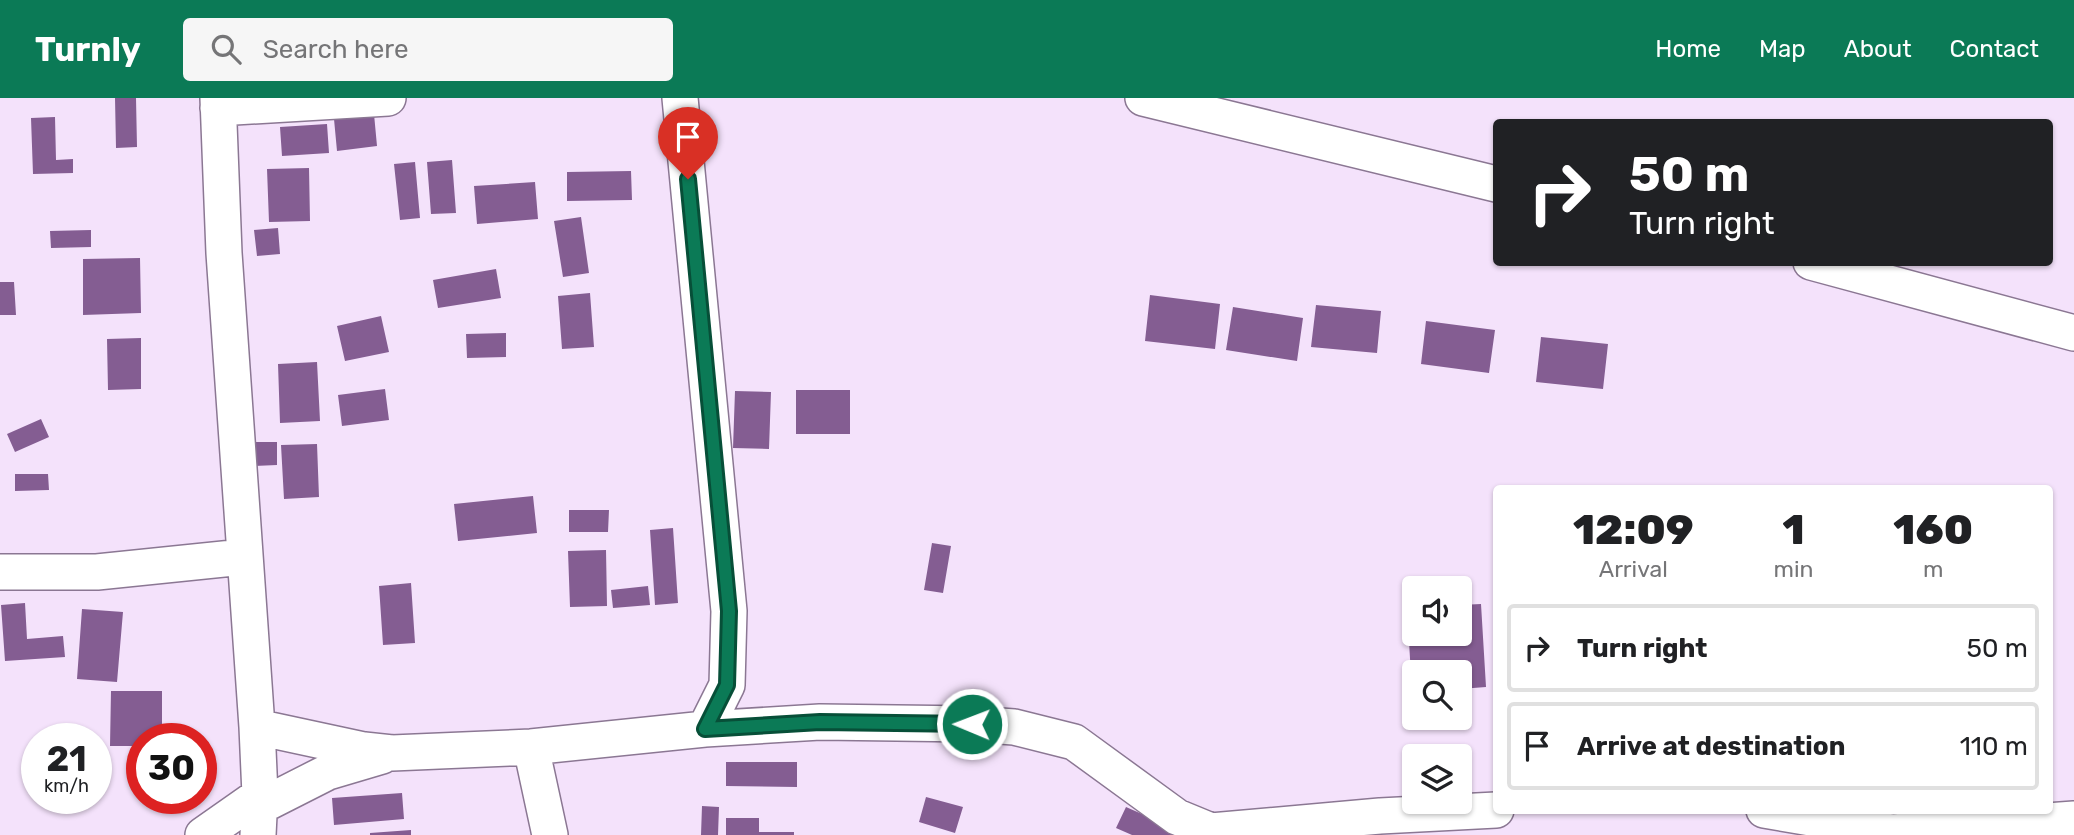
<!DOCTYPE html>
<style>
body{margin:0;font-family:Rubik,sans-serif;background:#f6f6f6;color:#202124;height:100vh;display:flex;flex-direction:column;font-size:26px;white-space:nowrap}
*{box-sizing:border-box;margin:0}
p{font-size:23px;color:#757577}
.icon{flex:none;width:38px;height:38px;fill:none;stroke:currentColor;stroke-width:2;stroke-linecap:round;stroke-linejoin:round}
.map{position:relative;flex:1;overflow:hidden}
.side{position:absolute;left:1493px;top:387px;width:560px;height:329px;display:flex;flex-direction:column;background:#fff;border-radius:7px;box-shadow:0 2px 5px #0004}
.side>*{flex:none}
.top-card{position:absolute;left:1493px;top:21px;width:560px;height:147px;border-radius:7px;box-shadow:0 2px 5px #0004;background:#202124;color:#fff;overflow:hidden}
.buttons{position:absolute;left:1402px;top:478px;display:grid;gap:14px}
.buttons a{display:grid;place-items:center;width:70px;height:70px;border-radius:7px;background:#fff;box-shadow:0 2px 5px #0004;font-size:35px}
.speed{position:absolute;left:21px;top:625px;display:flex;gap:14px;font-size:35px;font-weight:700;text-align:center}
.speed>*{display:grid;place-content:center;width:91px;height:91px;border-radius:50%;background:#fff;box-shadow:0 2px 5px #0004;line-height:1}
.speed small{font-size:18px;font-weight:400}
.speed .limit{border:10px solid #d22;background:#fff;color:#111}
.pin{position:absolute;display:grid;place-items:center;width:60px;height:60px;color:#fff;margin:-72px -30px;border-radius:50% 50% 50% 0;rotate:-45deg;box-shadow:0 0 7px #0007}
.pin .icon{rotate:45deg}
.me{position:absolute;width:77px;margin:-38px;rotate:271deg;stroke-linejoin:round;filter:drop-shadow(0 0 5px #0008)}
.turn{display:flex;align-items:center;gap:24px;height:147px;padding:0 21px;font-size:32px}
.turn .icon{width:91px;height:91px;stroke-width:2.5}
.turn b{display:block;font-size:49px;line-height:60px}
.eta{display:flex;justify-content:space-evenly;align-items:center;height:119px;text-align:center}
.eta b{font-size:42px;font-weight:800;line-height:49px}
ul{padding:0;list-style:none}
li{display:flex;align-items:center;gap:21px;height:88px;margin:0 14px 10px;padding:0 7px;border:4px solid #e0e0e0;border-radius:7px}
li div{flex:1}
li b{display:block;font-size:26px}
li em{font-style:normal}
header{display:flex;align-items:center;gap:42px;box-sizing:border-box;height:98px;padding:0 35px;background:#0b7a56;color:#fff}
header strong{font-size:33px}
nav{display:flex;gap:38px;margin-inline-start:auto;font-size:24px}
.search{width:490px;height:63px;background:#f6f6f6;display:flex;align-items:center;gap:18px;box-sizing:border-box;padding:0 24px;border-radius:7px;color:#757577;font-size:26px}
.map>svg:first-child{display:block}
.building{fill:#845d92}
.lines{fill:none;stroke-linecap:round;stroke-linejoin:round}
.minor-casing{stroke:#8b7793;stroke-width:38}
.minor{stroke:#fff;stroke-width:35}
.route-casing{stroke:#074f38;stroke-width:18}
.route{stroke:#0b7a56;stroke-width:12}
</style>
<header>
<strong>Turnly</strong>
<div class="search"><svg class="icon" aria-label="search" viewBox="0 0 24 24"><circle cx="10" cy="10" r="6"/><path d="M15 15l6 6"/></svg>Search here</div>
<nav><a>Home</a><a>Map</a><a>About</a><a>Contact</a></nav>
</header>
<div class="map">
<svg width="2074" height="737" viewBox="0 0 2074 737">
<rect width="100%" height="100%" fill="#f4e2fb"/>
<path class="building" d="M115 0H136L137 49 116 50Z
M374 16 377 48 337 53 334 21Z
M55 19 56 62 73 61V75L33 76 31 20Z
M327 26 329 55 282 58 280 29Z
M452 62 456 115 431 116 427 64Z
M415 64 420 120 400 122 394 66Z
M309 70 310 123 269 124 267 71Z
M631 73 632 102 567 103V74Z
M535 84 538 121 477 126 474 88Z
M581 119 589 175 563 179 554 123Z
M278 130 280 156 257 158 254 132Z
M91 132V149L51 150 50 133Z
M140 160 141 215 83 217V161Z
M496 171 501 200 438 210 433 182Z
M0 184H14L16 217H0Z
M590 195 594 249 562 251 558 198Z
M1150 197 1220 206 1215 251 1145 243Z
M1316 207 1381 213 1377 255 1311 249Z
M1233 209 1303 220 1297 263 1226 252Z
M381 218 389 254 345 263 337 228Z
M1426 223 1495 232 1489 275 1421 266Z
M506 235V259L467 260 466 236Z
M1541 239 1608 246 1603 291 1536 284Z
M141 240V291L108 292 107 241Z
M317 264 320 323 280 325 278 266Z
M385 291 389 322 342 328 338 297Z
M796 292H850V336H796Z
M735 293 771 294 769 351 733 350Z
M41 321 49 339 15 354 7 336Z
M252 344H277V367L252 368Z
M317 346 319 399 284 401 281 347Z
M15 376H48L49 392 15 393Z
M533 398 537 435 458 443 454 406Z
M569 412H609L608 434H569Z
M673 430 678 505 655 507 650 432Z
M932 445 951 448 943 495 924 492Z
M606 452 607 508 570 509 568 453Z
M411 485 415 545 383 547 379 488Z
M648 488 650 507 613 510 611 492Z
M25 505 27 541 63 538 65 559 5 563 1 507Z
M1481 506 1486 589 1460 591V574H1414L1412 594 1407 510 1414 509V536H1460V507Z
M82 511 123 514 117 584 77 581Z
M111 593H162V640H142V648H110Z
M726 664H797V689L726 688Z
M402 695 404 721 334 727 332 700Z
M926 699 963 709 955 735 919 724Z
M702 708 719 709 718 737H701Z
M1126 709 1185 735 1184 737H1132L1116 730Z
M726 720H759V734H794V737H726Z
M411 732V737H370V735Z"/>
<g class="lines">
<defs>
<path id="minor" d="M218 0 224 155 257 629 260 697 258 737
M680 0 729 513 727 587 705 631
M1143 0 1496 86
M218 10 388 0
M1811 164 2074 235
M0 474H97L243 459
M257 629 364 652 392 655 531 649 705 631 820 624 973 626 1014 629 1074 644 1177 719 1211 733 1380 718 1496 712
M531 649 550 737
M259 709 328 674 382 658
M1764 712 1892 734 2074 721
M203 737 260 697"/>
</defs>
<use href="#minor" class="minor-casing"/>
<use href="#minor" class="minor"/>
</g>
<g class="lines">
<defs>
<path id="route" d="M688 81 729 513 727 587 705 631 820 624 972 626"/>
</defs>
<use href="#route" class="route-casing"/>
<use href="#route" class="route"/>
</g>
</svg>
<div class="buttons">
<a><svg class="icon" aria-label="sound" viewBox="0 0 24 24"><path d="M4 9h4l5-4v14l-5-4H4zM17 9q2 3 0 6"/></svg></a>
<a><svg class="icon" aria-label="search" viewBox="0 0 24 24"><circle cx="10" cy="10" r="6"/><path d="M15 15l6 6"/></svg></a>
<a><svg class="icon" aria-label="layers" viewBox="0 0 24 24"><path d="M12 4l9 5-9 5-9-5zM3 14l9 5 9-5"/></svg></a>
</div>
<div class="speed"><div>21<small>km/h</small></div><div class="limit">30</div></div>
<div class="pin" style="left:688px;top:81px;background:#d93025"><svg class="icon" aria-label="arrive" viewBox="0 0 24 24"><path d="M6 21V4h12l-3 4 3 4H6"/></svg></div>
<svg class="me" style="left:972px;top:626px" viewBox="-20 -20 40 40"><circle r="17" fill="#0b7a56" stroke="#fff" stroke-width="3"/><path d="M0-11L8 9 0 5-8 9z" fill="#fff"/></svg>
<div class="top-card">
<div class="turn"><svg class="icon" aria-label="right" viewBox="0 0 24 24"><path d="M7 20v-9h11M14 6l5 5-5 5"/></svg><div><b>50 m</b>Turn right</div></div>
</div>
<section class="side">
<div class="eta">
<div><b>12:09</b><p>Arrival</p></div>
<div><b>1</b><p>min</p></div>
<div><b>160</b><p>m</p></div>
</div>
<ul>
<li><svg class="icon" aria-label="right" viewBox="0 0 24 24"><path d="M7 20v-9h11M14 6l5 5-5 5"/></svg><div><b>Turn right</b></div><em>50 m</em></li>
<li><svg class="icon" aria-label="arrive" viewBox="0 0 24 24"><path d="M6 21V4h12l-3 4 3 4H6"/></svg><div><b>Arrive at destination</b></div><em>110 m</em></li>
</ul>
</section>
</div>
